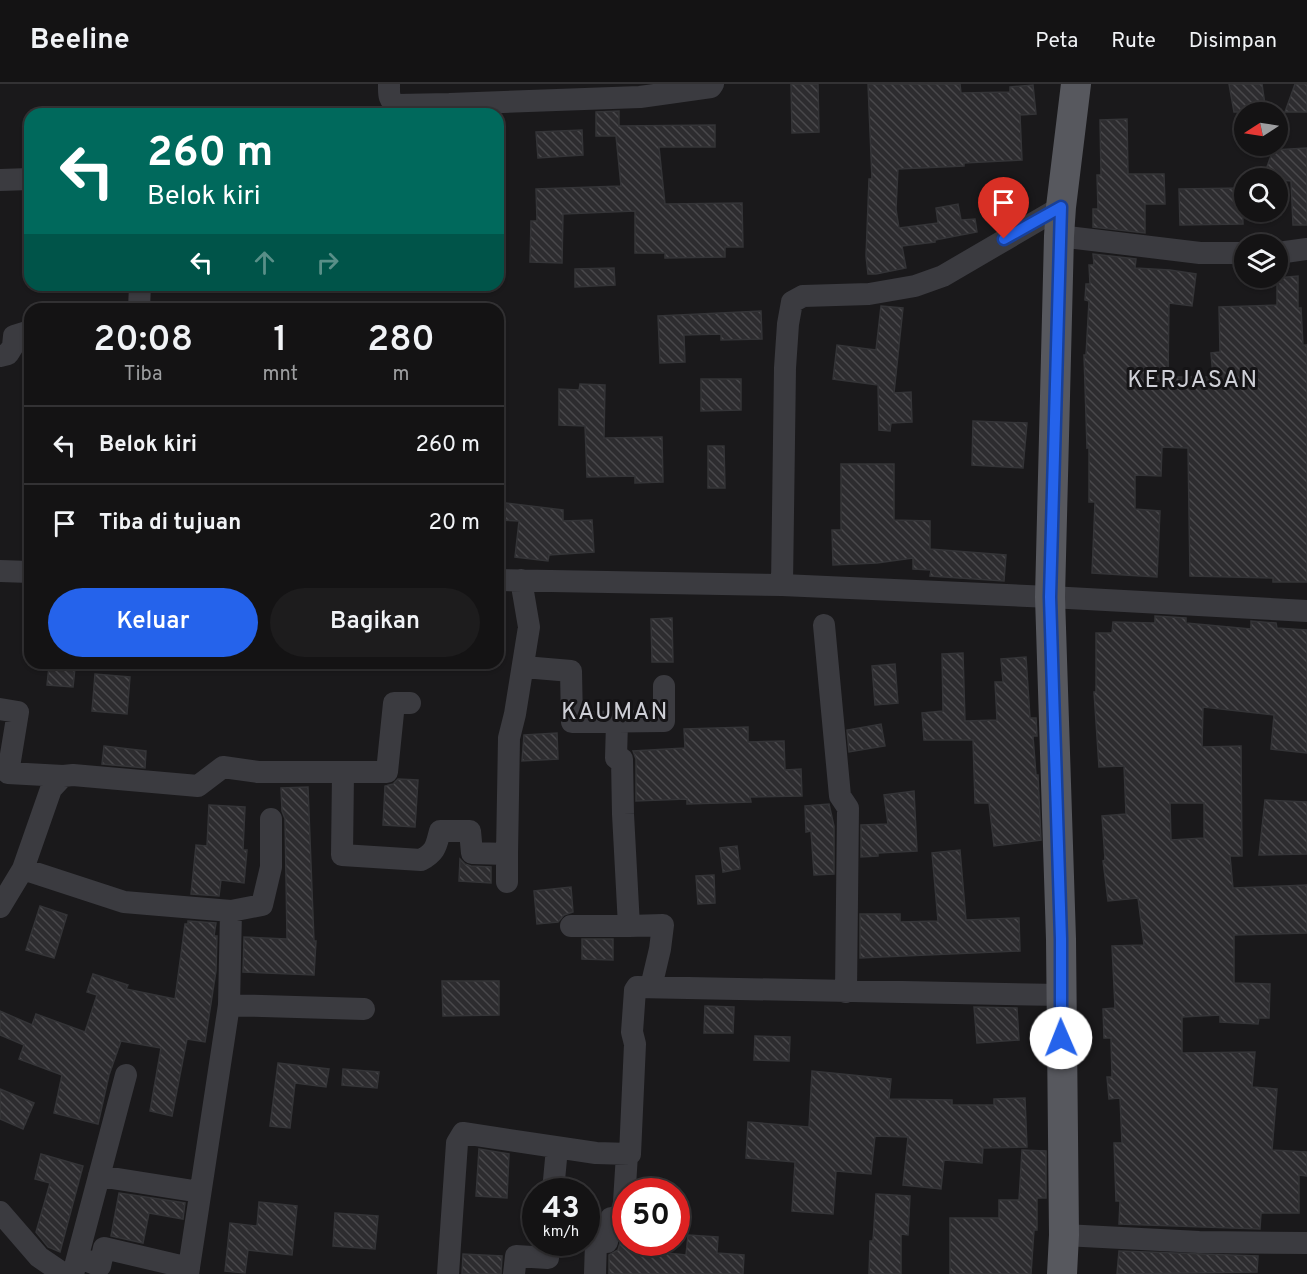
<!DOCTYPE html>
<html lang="id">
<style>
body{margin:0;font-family:Overpass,sans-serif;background:#1d1c1d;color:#f1f3f6;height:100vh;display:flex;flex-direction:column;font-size:22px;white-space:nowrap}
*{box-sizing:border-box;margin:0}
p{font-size:20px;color:#9d9ea0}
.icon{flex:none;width:33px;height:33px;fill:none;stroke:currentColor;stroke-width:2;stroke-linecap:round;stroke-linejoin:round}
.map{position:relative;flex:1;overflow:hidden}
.details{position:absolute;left:24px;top:219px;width:480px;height:366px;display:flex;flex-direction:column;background:#141314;border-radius:18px;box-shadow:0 2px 4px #0004,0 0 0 2px #333234}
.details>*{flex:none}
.top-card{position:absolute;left:24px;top:24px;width:480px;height:183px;border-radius:18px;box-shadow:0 2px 4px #0004,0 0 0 2px #333234;background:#00695c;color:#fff;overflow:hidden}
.needle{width:39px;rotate:258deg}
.fabs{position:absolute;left:1234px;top:18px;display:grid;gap:12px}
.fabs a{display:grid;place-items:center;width:54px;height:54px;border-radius:50%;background:#141314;box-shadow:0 2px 4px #0004,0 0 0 2px #333234;font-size:30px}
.speed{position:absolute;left:522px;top:1094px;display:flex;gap:12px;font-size:30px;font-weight:700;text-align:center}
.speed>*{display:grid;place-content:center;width:78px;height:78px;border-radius:50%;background:#141314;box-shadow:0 2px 4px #0004,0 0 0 2px #333234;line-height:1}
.speed small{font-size:15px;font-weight:400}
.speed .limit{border:9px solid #d22;background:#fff;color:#111}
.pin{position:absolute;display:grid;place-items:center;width:51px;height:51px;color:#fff;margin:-62px -26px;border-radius:50% 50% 50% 0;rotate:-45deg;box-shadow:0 0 6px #0007}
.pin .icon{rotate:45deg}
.me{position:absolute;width:66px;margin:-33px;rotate:359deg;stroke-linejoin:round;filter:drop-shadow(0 0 4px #0008)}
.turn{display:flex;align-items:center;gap:21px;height:126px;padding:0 24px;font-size:27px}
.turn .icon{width:78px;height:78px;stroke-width:2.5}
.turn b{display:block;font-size:42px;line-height:51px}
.lanes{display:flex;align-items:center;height:57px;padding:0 24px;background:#0003;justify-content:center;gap:30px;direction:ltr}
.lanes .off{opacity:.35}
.eta{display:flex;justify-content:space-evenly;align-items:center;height:102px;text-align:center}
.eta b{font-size:36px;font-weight:600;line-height:42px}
.action{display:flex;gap:12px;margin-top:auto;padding:12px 24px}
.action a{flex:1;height:69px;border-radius:36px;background:#2563eb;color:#fff;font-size:24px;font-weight:600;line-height:69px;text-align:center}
.action a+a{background:#1d1c1d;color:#f1f3f6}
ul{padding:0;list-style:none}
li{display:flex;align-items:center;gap:18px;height:78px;padding:0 24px;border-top:2px solid #333234}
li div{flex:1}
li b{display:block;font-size:22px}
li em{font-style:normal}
header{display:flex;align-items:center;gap:36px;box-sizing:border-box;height:84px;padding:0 30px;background:#141314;border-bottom:2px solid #333234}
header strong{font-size:28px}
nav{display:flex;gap:33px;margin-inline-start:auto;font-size:21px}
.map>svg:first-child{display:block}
.building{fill:url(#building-back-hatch);stroke:#343437;stroke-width:1.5;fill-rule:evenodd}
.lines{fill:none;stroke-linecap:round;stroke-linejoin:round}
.minor{stroke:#3b3b40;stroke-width:22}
.major{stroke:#57585e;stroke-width:30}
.route-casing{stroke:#184099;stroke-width:15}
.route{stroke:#2563eb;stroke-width:10}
.labels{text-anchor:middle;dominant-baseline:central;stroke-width:6;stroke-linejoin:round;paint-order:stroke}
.quarter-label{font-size:24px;letter-spacing:1.5px;fill:#cecfd6;stroke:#151416}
</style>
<header>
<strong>Beeline</strong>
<nav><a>Peta</a><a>Rute</a><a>Disimpan</a></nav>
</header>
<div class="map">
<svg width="1307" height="1190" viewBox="0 0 1307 1190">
<defs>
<pattern id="building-back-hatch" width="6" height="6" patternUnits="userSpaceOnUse" patternTransform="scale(1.5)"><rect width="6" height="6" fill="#2d2c2f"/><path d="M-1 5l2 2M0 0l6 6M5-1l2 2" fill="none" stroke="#49484b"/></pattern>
</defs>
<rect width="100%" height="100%" fill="#1a191b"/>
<path class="building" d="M791 0H818L819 48 792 49Z
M868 0H960L961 9 1010 8V3L1033 1 1036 30 1020 31 1022 76 964 79V82L898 85 896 125 899 144 938 139 936 124 958 120 961 136 975 135 977 148 935 156V158L902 162 906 184 876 190H868L866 172 869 95H872Z
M1229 0H1262L1266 28H1234Z
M1295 0H1307V28H1285Z
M619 27V42L715 41V63H659L665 120 742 119 743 163H725V173L665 174V169H635V127L563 130 562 179 530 178 531 137H537L536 105 621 102 616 52H596V28Z
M1127 35 1128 90H1164L1165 120H1145V149L1093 143V125H1098L1097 91H1101L1100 36Z
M582 46 583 71 538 74 536 48Z
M1307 64V141H1293L1291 97 1263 94 1273 66Z
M1242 104 1243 140 1180 141 1179 105Z
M1093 170 1136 175 1135 184 1170 186 1196 190 1192 222 1169 219 1168 293H1213L1211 269 1220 268 1219 223 1277 221V194L1298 192V224H1301L1303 261H1307V498H1273V494L1190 492 1188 364 1162 363 1161 392 1135 391V425L1160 427 1157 493 1092 489 1095 418H1089V363L1087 364 1084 271H1086L1089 217 1085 216 1086 200H1090L1089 181H1094Z
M614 184 615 201 575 203V185Z
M881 222 903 224 894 309 911 308 912 338 891 339 890 347 879 346 878 301 833 295 837 261 876 266Z
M761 227 762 255 721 256V250L684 251 685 278 660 279 658 232Z
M701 295H741V326L701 327Z
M580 300 605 301 604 354 662 353 663 398 635 399V392L587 393 585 342 559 341V305L579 306Z
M973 337 1027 339 1023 384 972 381Z
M708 362H724L725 404H708Z
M841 380H894V436L930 437V465L1006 471 1004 497 930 492 931 486 913 485V474L877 479 833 481 832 446H841Z
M498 418 563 426V437L592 436 594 468 549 471 548 477 515 473 519 437 498 436Z
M1155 532 1186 534V539L1251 545V537L1276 539 1277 544 1307 546V669L1271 665 1274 631 1203 623 1202 663 1241 662 1242 772H1230L1233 804 1307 801V849L1234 851V899L1270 900 1269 934H1259L1258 940 1220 938V931L1182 933V969L1255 968 1252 1003 1277 1005 1272 1066 1307 1068V1092L1299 1091V1129H1261L1260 1145 1119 1140 1120 1117H1116L1114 1059H1122L1120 1014 1109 1015 1107 993H1112L1111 954H1104L1103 925 1115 924 1112 862 1144 861 1138 814 1108 817 1103 777 1105 776 1102 732 1126 730 1124 682 1099 683 1094 608H1096V549H1112L1113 538 1155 539ZM1170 719H1204V754L1171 756Z
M672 534 673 578H652L651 535Z
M963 569 965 637 997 636 995 598H1003L1001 575 1026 573 1030 634H1036L1037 652H1033L1036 691H1038L1041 756 994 762 989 719H975L973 656H924L922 629 943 627 942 570Z
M895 580 898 619 875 621 872 582Z
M49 582 75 584 73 603 47 601Z
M95 590 130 593 127 630 92 627Z
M881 640 885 662 849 668 847 646Z
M748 643V658L784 657 785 686 801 685 802 712 750 713 751 718 687 720V715L636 717V675L633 667 685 664 684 645Z
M557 649 558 675 522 677 524 651Z
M104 662 146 667 145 684 102 680Z
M398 695 418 696 415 743 383 741 385 702 393 700Z
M308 703 314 857H316L314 891 243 888 244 853 287 855 285 735 282 727 281 704Z
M914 707 917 767 878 769V772L861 773V741L888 740 884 711Z
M1265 716 1307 718V770L1259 771Z
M829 720 834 742V790L814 791 811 747 806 748 805 722Z
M209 721 245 723 243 766H247L244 799 221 796 219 812 191 810 196 761 207 762Z
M737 762 740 785 723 788 720 764Z
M960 766 966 836 1019 834 1020 867 860 874V830H900V838L938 837 932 769Z
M460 775 465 780 471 782 491 783V799L459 797Z
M714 791 715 819 698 820 696 792Z
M571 803 573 828 564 831 558 838 537 840 534 807Z
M40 822 67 831 54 874 26 866Z
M188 837 216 839 214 852H217L216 887 205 958 187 955 172 1032 150 1027 161 964 121 957 109 991 98 1040 54 1029 62 991 19 975 24 961 0 951V927L32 941 36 930 85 948 97 911 87 908 93 890 128 901 126 905 175 915 185 840H188Z
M582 855H613V876L582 875Z
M442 897H499V931L443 932Z
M705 922 734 923 733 949H704Z
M974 923 1017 924 1019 956 977 959Z
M755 952 790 953 789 977 754 976Z
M278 979 329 985 326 1003 295 999 290 1044 270 1042Z
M343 985 379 988 377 1004 342 1001Z
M812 987 891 995 889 1015 952 1016V1021H994V1015L1025 1014 1027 1063 983 1064 982 1079 944 1076 941 1105 903 1101 908 1053 875 1052 871 1090 836 1087 833 1130 792 1127 795 1078 746 1074 748 1038 809 1043Z
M0 1005 34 1019 23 1045 0 1035Z
M479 1065 509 1070 507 1114 476 1112Z
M1022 1066 1046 1067V1114H1037V1146H1034L1031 1190H950V1134H999V1116H1019Z
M41 1070 83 1082 60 1168 48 1163 36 1148 50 1099 35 1095Z
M119 1109 185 1119 183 1135 149 1129 143 1159 111 1152Z
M876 1110 910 1112 908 1151 901 1150V1190H869L870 1157H873Z
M259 1118 297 1122 292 1171 248 1166 245 1189 225 1187 230 1139 257 1142Z
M335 1129 378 1132 375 1165 333 1162Z
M688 1151 718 1153 717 1169 744 1171 743 1190H609V1171L618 1166 622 1152H626V1158H640V1166L686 1171Z
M1119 1167 1258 1172 1257 1188 1117 1190Z
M463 1170 502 1172 501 1190H462Z"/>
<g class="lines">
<path class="minor" d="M389 0C389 10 388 16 397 21L450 20
M449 30 450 20 640 13 711 3 713 0
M0 96 30 95
M1059 152 1200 169H1245
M1278 169 1307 165
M139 225 140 201
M0 272 8 270 13 262 14 252 30 247
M0 487 30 488
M498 496 782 501 1050 513 1307 527
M782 501 785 284 788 240 792 218 803 212 869 210 915 202 943 192 1061 123
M824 541 840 712 848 724 846 908
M524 583 571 587 572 638 664 637V602
M0 625 18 628 8 689 63 692 73 691 198 702 223 683 258 688H387L394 619H410
M617 638 616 674 622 675 623 730 629 842 663 841 660 865 651 903
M343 689 342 771 421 776C436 768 436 762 440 747H470L472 769 507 770 509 654 515 630 529 543 521 496
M23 785 124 818 231 827 262 821 271 783V735
M507 798V770
M0 823 23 785 51 705 63 692
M571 842H629
M229 921 364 925
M99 1092 200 1108
M553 1107 557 1064
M0 1128 39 1173 64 1190
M1064 1151 1199 1158 1307 1159
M78 1173 100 1182 104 1164 189 1184
M73 1190 126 991
M188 1190 229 921 231 827
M448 1190 457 1059 463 1049 596 1069 630 1070 635 960 632 948 635 906 637 903 1060 911
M514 1190 516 1172 548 1174 549 1158
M595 1190 596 1158H607L611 1134H623L627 1070"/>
<path class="major" d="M1062 1190 1064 1151 1061 855 1050 513 1059 152 1061 123 1076 0"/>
</g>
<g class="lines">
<defs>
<path id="route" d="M1004 155 1061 123 1050 513 1061 855V954"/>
</defs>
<use href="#route" class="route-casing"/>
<use href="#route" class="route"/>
</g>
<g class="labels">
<g class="quarter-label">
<text x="1193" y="297">KERJASAN</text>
<text x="615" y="629">KAUMAN</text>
</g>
</g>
</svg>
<div class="fabs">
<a><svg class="needle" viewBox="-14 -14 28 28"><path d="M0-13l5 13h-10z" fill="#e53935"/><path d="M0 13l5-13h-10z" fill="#9d9ea0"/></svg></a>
<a><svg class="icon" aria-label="search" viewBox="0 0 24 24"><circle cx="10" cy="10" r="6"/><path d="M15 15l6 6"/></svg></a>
<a><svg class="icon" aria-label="layers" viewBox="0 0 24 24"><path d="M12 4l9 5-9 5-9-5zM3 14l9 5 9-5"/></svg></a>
</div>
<div class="speed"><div>43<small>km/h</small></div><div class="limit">50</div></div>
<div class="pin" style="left:1004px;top:155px;background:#d93025"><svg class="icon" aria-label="arrive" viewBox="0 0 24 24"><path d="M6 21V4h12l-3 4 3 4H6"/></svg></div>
<svg class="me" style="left:1061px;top:954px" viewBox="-20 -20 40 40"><circle r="19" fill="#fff"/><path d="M0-13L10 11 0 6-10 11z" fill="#2563eb"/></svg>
<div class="top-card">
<div class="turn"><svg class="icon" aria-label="left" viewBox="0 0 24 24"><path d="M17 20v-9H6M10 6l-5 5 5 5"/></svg><div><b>260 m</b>Belok kiri</div></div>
<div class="lanes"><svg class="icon" aria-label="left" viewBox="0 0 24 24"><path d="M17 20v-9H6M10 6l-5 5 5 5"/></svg><svg class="icon off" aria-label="ahead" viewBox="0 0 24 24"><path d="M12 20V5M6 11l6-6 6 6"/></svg><svg class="icon off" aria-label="right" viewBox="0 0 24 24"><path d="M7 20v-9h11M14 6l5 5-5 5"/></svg></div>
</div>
<section class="details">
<div class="eta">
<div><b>20:08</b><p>Tiba</p></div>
<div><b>1</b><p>mnt</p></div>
<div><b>280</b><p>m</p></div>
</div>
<ul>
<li><svg class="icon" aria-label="left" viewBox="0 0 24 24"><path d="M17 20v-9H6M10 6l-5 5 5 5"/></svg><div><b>Belok kiri</b></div><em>260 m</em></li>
<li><svg class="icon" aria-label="arrive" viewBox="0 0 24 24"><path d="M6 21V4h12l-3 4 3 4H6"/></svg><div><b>Tiba di tujuan</b></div><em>20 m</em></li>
</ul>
<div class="action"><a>Keluar</a><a>Bagikan</a></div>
</section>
</div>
